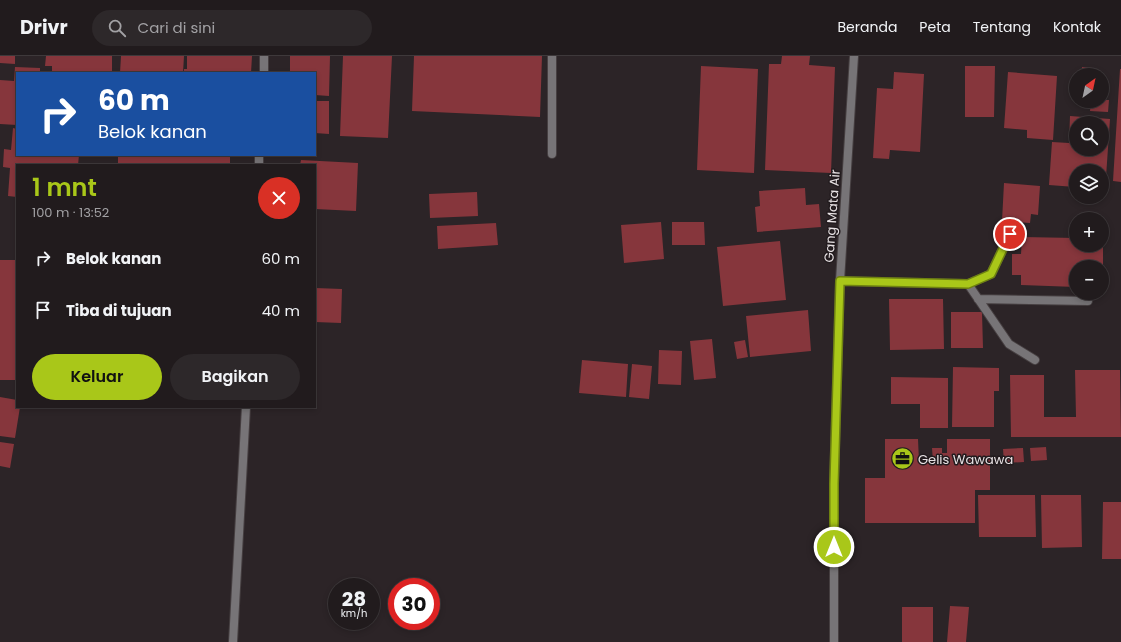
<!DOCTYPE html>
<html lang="id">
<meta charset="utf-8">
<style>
body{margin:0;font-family:Poppins,sans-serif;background:#2d282a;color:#f1f3f6;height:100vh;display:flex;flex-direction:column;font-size:15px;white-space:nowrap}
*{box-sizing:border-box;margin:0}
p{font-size:13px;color:#a2a1a4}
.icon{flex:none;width:22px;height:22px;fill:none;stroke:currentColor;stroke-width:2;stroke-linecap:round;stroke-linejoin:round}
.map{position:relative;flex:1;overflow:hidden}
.details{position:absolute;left:16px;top:108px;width:300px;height:244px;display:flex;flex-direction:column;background:#211b1d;border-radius:0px;box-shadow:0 2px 6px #0003,0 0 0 1px #3e393b}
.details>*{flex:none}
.top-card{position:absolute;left:16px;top:16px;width:300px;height:84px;border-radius:0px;box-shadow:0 2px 6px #0003,0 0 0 1px #3e393b;background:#1a4fa0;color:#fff;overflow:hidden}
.needle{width:26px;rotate:33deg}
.controls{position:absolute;left:1069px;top:12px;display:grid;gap:8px}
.controls a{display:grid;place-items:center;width:40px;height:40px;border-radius:50%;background:#211b1d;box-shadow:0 2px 6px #0003,0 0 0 1px #3e393b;font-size:20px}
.speed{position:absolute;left:328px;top:522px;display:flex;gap:8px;font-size:20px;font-weight:700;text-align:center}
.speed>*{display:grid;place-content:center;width:52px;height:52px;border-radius:50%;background:#211b1d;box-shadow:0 2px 6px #0003,0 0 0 1px #3e393b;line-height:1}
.speed small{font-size:10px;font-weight:400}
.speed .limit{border:6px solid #d22;background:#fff;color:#111}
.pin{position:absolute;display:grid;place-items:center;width:34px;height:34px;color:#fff;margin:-17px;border:2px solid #fff;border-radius:50%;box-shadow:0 1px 4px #0007}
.me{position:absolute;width:44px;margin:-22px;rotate:0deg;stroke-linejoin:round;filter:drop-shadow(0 0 3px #0008)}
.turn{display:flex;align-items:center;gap:14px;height:84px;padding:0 16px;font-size:18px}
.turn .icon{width:52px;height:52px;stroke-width:2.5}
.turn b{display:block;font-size:28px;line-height:34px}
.round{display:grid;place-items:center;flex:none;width:42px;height:42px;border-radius:21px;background:#2d282a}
.headline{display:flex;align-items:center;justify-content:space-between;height:68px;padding:0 16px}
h1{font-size:24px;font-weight:600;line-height:30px;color:#a9c719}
.button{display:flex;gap:8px;margin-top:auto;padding:8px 16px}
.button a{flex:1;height:46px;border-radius:24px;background:#a9c719;color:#111;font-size:16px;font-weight:600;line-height:46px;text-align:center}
.button a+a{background:#2d282a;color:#f1f3f6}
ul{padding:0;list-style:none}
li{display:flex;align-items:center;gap:12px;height:52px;padding:0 16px}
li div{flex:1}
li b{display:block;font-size:15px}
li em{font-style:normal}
header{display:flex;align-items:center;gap:24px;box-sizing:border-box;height:56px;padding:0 20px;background:#211b1d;border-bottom:1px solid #3e393b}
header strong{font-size:19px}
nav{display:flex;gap:22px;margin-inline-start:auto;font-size:14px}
.search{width:280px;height:36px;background:#2d282a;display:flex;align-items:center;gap:10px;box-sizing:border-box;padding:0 14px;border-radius:22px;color:#a2a1a4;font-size:15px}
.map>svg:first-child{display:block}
.building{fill:#86363c;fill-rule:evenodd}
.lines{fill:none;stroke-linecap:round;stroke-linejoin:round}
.service-casing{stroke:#463f41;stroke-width:10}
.minor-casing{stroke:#463f41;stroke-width:10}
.service{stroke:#777477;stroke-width:8}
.minor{stroke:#777477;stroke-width:8}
.route-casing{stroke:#6e8110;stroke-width:10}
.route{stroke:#a9c719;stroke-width:7}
.labels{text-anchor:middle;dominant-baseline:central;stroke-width:3;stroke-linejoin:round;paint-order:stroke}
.street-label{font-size:13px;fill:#e8e2e4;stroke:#221b1e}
.poi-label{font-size:13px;fill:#e8e2e4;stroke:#221b1e;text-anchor:start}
</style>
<header>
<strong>Drivr</strong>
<div class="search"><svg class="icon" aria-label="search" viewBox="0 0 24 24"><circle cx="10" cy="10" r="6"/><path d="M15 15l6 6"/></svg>Cari di sini</div>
<nav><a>Beranda</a><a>Peta</a><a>Tentang</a><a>Kontak</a></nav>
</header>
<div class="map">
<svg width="1121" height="586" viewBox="0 0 1121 586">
<rect width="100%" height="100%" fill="#2c2427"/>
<path class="building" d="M0 0H15V8L0 7Z
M46 0H112V17H52V10H45Z
M121 0H184L183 17H120Z
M187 0H252L251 17 222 16V17H184V13H187Z
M290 0H330L329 40 315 39V17H290Z
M343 0H392L388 82 340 80Z
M414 0H542L540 61 412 55Z
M782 0H810L809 9 835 11 831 117 765 114 769 8H781Z
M701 10 758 13 754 117 697 114Z
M965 10H995L994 61H965Z
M15 11 40 12V17H17V69L0 68V24L14 25Z
M1082 11 1093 12V19H1082Z
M1120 13H1121V126L1113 125Z
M894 16 924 18 920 96 890 94 889 103 873 102 877 32 893 33Z
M1008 16 1057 20 1053 84 1027 82V74L1004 72Z
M1102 44H1109L1108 56 1090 55 1091 45H1102Z
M315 45H329V78L315 77Z
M1070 60 1110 63 1106 121H1102V115H1076L1075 131 1049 129 1052 86 1069 87ZM1076 67H1102V93H1076Z
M13 72 17 73V99H79L78 109H17V141L8 140 10 112 3 111 4 93 11 94Z
M118 99H230V109H118Z
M301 104 358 107 356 155 315 153V109H300Z
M1004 127 1040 130 1038 159 1031 158 1030 167 1002 165Z
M805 132 806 149 819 148 821 171 757 176 755 151 760 150 759 135Z
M477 136 478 160 430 162 429 138Z
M661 166 664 203 624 207 621 169Z
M672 166H704L705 189H672Z
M496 167 498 189 438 193 437 170Z
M1022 181 1076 182V189H1103V211H1076V231L1021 229V219H1012V198H1021Z
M780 185 786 244 723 250 717 191Z
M0 204H17V324H0Z
M315 232 342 233 341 267 315 266Z
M889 243H943L944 293 890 294Z
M808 254 811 295 750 301 746 260Z
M951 256H982L983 292H951Z
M712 283 716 322 694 324 690 285Z
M745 284 748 301 737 303 734 286Z
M659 294 682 295 681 329 658 328Z
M582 304 628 308 626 341 579 337Z
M632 308 652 310 649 343 629 341Z
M953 311 999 312V335H994V371H952Z
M1075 314H1120L1121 381H1011L1010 319H1044V361H1076Z
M891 321 948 322V372H920V348H891Z
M0 341 17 344V351H20L15 382 0 380Z
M885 383H918L919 406H933L932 392H942V397H947V383H990V434H975V467H865V422H885Z
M0 386 14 388 10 412 0 410Z
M1046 391 1047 404 1031 405 1030 392Z
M1023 392 1024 406 1004 407 1003 393Z
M978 439H1035L1036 481H979Z
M1041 439H1081L1082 491 1042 492Z
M1103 446H1121V503H1102Z
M950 550 969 551 966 586H947Z
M902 551H933V586H902Z"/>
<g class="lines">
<defs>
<path id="service" d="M552 0V98
M840 225 968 228 1009 288 1035 304
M968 228 991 218 1010 178
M978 243 1088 245"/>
<path id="minor" d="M264 17V0
M259 109V99
M233 586 246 351
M834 586V428L840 225 854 0"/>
</defs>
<use href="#service" class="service-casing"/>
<use href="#minor" class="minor-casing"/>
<use href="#service" class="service"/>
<use href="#minor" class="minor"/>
</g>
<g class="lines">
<defs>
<path id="route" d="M834 491V428L840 225 968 228 991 218 1010 178"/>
</defs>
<use href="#route" class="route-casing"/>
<use href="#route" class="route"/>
</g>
<defs>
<symbol id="office-disc" viewBox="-11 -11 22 22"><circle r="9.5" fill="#a9c719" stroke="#221b1e"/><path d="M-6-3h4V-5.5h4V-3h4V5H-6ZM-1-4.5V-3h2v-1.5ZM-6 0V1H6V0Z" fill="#111"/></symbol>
</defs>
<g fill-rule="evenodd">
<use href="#office-disc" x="890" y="390" width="25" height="25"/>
</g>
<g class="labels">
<g class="street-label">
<text transform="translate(832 160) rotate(-86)">Gang Mata Air</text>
</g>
<g class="poi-label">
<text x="918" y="403">Gelis Wawawa</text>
</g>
</g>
</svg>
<div class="controls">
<a><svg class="needle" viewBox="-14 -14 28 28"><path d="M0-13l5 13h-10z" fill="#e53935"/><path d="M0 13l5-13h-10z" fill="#a2a1a4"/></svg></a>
<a><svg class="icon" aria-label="search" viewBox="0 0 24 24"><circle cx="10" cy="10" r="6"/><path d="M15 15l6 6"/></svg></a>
<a><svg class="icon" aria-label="layers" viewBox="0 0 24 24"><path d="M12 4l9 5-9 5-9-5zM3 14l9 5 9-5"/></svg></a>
<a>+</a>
<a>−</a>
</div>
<div class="speed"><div>28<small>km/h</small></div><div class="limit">30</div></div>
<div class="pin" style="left:1010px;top:178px;background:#d93025"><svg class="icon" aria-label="arrive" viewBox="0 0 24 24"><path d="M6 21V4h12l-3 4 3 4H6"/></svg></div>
<svg class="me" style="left:834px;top:491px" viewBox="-20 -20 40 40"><circle r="17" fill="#a9c719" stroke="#fff" stroke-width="3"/><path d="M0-11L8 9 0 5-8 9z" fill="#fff"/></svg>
<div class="top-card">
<div class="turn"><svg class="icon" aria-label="right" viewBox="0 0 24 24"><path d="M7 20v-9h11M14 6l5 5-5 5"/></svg><div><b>60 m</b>Belok kanan</div></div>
</div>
<section class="details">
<div class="headline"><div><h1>1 mnt</h1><p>100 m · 13:52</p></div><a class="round" style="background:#d93025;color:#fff"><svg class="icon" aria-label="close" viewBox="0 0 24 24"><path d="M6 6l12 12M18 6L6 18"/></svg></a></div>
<ul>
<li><svg class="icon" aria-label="right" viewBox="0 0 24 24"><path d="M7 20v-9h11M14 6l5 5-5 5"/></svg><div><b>Belok kanan</b></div><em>60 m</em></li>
<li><svg class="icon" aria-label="arrive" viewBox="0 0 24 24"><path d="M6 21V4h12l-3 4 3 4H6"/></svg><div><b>Tiba di tujuan</b></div><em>40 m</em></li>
</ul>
<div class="button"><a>Keluar</a><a>Bagikan</a></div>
</section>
</div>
